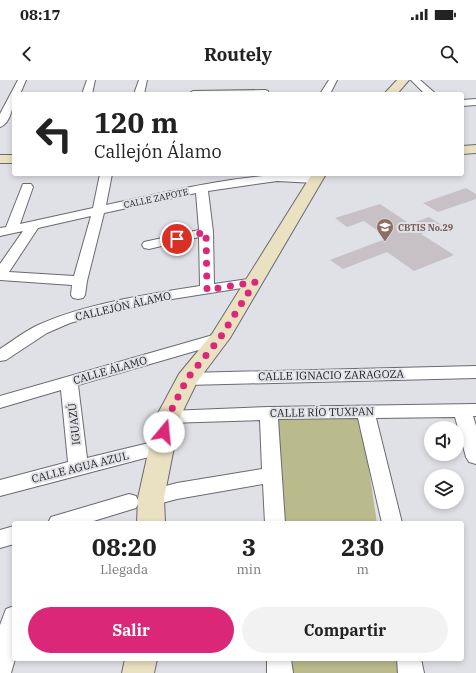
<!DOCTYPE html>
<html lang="es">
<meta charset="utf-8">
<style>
body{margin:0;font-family:"IBM Plex Serif",serif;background:#f2f2f2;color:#222;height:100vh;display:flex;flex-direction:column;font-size:15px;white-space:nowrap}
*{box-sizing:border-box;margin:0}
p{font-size:13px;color:#767676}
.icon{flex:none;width:22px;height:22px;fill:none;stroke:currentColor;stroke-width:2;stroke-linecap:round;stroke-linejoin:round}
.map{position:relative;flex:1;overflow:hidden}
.panel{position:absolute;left:12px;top:441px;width:452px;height:140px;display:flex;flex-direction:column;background:#fff;border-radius:4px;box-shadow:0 2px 6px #0003}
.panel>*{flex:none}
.banner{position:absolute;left:12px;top:12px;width:452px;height:84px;border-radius:4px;box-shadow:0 2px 6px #0003;background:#fff;color:#222;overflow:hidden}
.controls{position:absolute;left:424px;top:341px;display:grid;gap:8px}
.controls a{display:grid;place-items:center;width:40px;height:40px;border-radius:50%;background:#fff;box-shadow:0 2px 6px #0003;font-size:20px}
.pin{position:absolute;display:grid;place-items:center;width:34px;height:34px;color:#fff;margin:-17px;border:2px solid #fff;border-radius:50%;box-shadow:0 1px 4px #0007}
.me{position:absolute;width:44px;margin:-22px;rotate:17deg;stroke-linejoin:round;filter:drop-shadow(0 0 3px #0008)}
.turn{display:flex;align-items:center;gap:14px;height:84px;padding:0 16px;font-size:18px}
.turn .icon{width:52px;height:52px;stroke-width:2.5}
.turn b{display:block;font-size:28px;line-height:34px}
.eta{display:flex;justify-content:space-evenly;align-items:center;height:68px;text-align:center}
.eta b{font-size:24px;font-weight:700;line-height:28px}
.primary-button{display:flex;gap:8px;margin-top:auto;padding:8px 16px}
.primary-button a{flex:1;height:46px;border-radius:24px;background:#db2777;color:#fff;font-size:16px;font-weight:700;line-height:46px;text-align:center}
.primary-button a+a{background:#f2f2f2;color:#222}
.status{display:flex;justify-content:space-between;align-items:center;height:28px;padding:0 20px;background:#fff;direction:ltr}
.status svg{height:11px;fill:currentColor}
header{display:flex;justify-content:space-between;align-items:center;height:52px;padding:0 16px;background:#fff;font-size:18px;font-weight:700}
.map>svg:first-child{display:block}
.green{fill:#b9bb8c}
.building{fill:#c7c1c6}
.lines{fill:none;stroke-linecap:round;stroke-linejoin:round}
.street-casing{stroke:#6a6a70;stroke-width:2}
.secondary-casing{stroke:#6a6a70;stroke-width:2}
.street{fill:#fff;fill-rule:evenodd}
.secondary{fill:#eae1c3;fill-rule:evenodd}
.route{stroke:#db2777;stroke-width:7;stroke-dasharray:0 12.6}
.labels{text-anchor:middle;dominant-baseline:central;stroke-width:4;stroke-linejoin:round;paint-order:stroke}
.far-street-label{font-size:9px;fill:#1e1e20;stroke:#e0e0e7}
.far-education-label{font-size:9px;font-weight:bold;fill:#785e54;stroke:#e0e0e7;text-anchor:start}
.street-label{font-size:11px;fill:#1e1e20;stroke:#e0e0e7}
</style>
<div class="status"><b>08:17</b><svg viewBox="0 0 49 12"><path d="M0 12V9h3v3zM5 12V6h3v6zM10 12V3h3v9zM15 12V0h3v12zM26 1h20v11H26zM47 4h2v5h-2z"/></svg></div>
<header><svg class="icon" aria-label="back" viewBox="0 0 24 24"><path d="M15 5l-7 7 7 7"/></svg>Routely<svg class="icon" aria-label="search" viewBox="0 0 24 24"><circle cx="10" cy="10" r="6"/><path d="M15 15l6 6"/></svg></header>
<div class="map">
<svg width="476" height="593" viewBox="0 0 476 593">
<rect width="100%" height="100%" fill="#e0e0e7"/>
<path class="green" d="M277 337H361L377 443H284Z
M292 579H398L400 593H293Z"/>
<path class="building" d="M466 108 476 114V119L438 132 423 123Z
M380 124 410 144 429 137 443 146 421 154 454 175 414 191 387 172 343 189 330 180 388 158 364 141 347 147 335 138Z"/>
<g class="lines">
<defs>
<path id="street" d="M18 0H26L20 14H14C14 23 11 44 0 47V34Z
M87 0H95L92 14H82Z
M139 0H147L144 14H134Z
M329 0H337L330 14H320Z
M411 0H420L436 14H425Z
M265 10 268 11 269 14H188L193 11Z
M476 19V25L462 26V20Z
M100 94H112L106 125C162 113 218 99 275 95 288 94 302 95 315 95L319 97 321 99 319 101 315 103 277 101 208 111 213 152 214 204 255 198 260 199 262 202 260 205 166 220 99 235 70 243 47 253 6 280 0 281V269C12 261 24 252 36 246 83 224 149 214 200 206L199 157 149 169 144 168 142 165 144 162 199 150 196 113 104 133 87 201 85 215 83 218 78 219 73 218 71 215 72 205 0 200V184L23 151 0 156V148L6 147 23 104H31L33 107 20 144 93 128ZM91 136 74 196 9 192 38 148Z
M220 253 226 254 228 258 226 262 78 305 87 378 161 360 168 362 170 367 168 372 0 416V400L68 382 61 310 0 328V316Z
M476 286V298L187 305 181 303 178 299 181 295 187 293Z
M476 324V336H473L476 346V384L469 382 466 377 455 337 376 338 402 443H382L358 338 278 339 285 443H265L263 404 177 419 151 426 144 424 141 418 144 412 177 403 262 389 260 340 168 343 162 342 159 337 162 332 168 331 269 327Z
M129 414 136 416 139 422 136 428 87 443H48L51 437Z
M14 446V464L0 468V450Z
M14 526 15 579 11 593H0V545L6 529Z
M267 579H291L293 593H267Z
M397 579H421L424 593H398Z"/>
<path id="secondary" d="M397 0H409L397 14H384Z
M476 65V73L462 74V66Z
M0 75H14V83H0Z
M312 94H326L230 258 197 302 180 337 164 418 165 443H137L138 418 156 337 179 294 212 254Z
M125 579H157L154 593H122Z"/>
</defs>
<use href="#street" class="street-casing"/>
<use href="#secondary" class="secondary-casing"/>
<use href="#street" class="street"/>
<use href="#secondary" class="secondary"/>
</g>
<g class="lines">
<path class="route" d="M164 352 168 337 187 299 220 258 255 202 207 210 206 152 177 159"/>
</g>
<defs>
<symbol id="school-pin" viewBox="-11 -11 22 30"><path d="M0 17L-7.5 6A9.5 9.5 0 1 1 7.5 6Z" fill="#8d6e63" stroke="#e0e0e7"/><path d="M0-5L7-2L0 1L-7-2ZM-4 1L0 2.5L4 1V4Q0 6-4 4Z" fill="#fff"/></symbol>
</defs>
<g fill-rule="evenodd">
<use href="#school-pin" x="375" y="137" width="20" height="27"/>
</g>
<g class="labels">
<g class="far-street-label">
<text transform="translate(156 118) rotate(-12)">CALLE ZAPOTE</text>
</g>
<g class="far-education-label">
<text x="398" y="147">CBTIS No.29</text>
</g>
<g class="street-label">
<text transform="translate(123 226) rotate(-13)">CALLEJÓN ÁLAMO</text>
<text transform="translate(110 290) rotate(-16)">CALLE ÁLAMO</text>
<text transform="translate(331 295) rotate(-1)">CALLE IGNACIO ZARAGOZA</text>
<text transform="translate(322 332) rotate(-1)">CALLE RÍO TUXPAN</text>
<text transform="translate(74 344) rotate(-96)">IGUAZÚ</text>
<text transform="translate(80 387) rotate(-14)">CALLE AGUA AZUL</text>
</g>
</g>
</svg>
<div class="controls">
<a><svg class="icon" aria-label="sound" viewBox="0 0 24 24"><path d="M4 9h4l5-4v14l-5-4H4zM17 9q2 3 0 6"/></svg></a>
<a><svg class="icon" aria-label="layers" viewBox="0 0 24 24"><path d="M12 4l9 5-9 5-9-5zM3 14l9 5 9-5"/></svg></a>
</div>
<div class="pin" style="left:177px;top:159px;background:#d93025"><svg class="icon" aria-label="arrive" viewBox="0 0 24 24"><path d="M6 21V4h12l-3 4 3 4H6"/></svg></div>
<svg class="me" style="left:164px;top:352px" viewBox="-20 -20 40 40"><circle r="19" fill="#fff"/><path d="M0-13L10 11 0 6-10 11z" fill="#db2777"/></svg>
<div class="banner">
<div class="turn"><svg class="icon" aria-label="left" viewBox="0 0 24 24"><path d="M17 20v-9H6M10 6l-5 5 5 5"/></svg><div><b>120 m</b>Callejón Álamo</div></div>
</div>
<section class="panel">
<div class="eta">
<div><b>08:20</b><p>Llegada</p></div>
<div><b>3</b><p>min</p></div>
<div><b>230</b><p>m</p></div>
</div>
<div class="primary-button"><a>Salir</a><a>Compartir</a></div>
</section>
</div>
